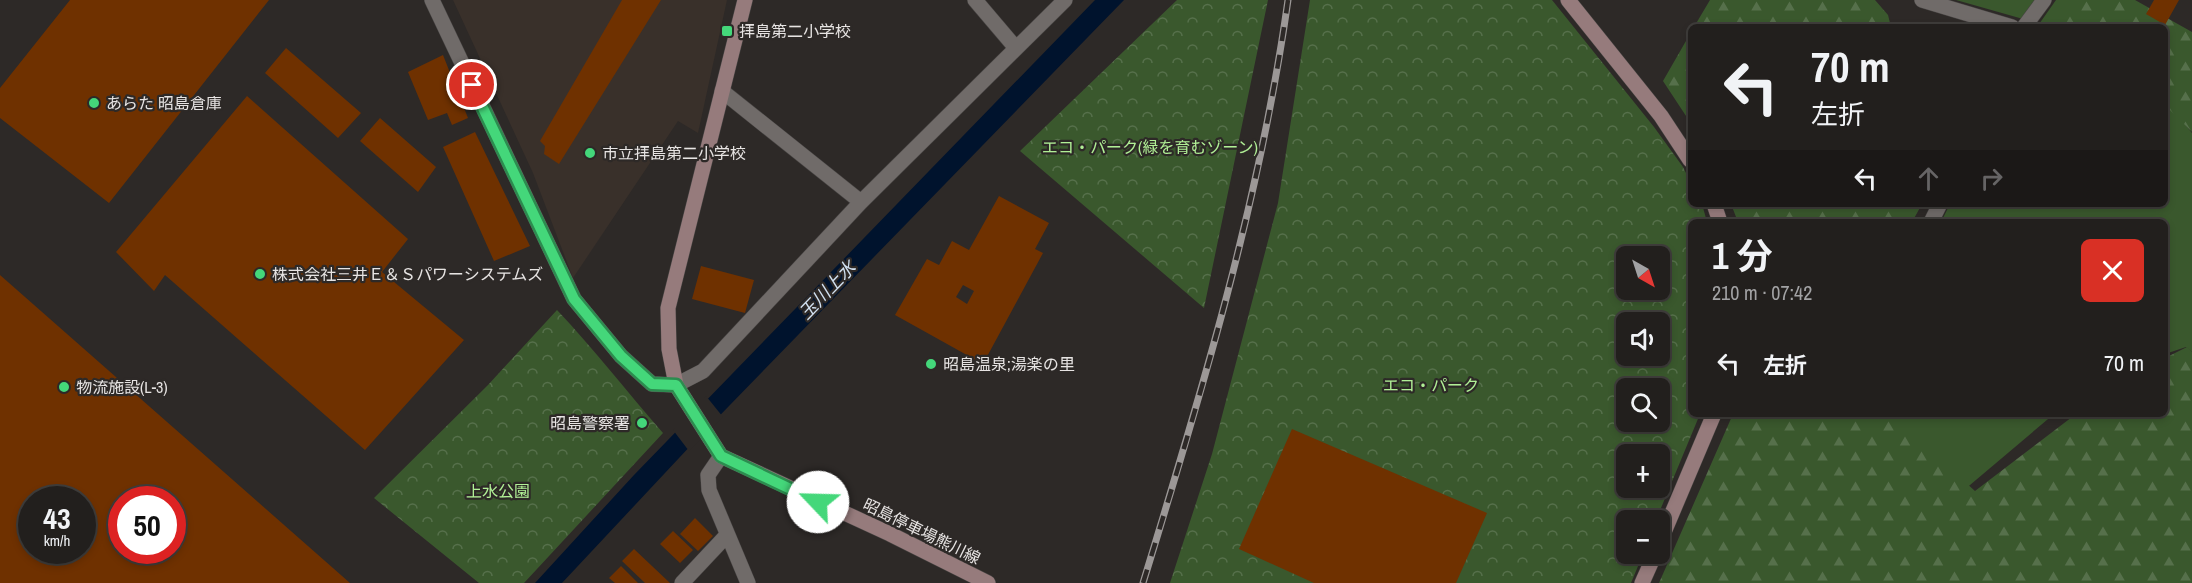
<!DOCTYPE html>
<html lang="ja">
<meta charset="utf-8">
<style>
body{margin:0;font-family:"Archivo Narrow","Noto Sans JP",sans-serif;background:#2e2c2a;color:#f1f3f6;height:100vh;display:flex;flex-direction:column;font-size:22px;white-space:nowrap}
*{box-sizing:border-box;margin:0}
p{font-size:20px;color:#a2a2a4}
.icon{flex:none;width:33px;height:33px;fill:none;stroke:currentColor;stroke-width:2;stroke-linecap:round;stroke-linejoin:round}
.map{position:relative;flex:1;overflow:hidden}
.sheet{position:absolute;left:1688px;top:219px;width:480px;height:198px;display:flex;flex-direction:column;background:#221f1d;border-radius:9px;box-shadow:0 3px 9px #0003,0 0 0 2px #3f3d3b}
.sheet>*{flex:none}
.banner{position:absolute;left:1688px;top:24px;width:480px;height:183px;border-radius:9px;box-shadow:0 3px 9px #0003,0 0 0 2px #3f3d3b;background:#221f1d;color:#f1f3f6;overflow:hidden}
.needle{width:39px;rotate:141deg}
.tools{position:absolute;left:1616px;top:246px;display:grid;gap:12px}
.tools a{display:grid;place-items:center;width:54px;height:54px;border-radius:9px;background:#221f1d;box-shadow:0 3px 9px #0003,0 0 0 2px #3f3d3b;font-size:30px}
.speed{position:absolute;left:18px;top:486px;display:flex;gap:12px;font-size:30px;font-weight:700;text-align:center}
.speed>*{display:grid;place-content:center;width:78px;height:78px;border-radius:50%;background:#221f1d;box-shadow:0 3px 9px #0003,0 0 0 2px #3f3d3b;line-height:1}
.speed small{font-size:15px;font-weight:400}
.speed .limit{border:9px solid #d22;background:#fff;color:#111}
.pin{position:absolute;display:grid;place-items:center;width:51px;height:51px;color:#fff;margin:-26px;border:3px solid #fff;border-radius:50%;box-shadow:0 2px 6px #0007}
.me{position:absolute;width:66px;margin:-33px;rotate:294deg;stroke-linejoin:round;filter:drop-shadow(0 0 4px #0008)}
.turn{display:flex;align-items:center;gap:21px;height:126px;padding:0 24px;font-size:27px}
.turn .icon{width:78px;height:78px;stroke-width:2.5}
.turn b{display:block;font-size:42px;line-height:51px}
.lanes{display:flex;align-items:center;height:57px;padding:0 24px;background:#0003;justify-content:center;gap:30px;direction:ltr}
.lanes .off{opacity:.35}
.round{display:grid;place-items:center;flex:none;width:63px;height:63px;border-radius:9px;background:#2e2c2a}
.head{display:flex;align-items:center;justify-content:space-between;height:102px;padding:0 24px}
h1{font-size:36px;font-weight:700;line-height:45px}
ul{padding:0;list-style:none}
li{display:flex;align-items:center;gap:18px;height:84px;padding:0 24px}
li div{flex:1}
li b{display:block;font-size:22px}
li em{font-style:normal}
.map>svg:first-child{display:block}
.built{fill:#39302a}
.grass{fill:#3a582d}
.forest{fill:url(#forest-firs)}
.park{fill:url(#park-crowns);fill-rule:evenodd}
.water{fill:#00132d}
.pier{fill:#2d2927}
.building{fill:#6f3100;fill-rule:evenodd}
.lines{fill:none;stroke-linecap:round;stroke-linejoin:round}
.street-casing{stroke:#474443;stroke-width:16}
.secondary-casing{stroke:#474443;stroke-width:16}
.street{stroke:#706b69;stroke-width:15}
.secondary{stroke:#967b7c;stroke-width:15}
.rail-casing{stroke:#9c9897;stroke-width:7}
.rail{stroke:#2d2927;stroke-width:4.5;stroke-dasharray:14;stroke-linecap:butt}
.route-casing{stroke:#2c8c4f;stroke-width:15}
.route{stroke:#44d77a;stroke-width:10}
.poi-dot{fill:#44d77a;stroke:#2d2927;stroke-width:2}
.labels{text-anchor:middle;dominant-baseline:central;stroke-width:4.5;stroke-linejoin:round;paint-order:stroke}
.poi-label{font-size:16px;fill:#e7e4e3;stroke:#2d2927;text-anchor:start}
.park-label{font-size:16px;fill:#b1f096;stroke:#2d2927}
.street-label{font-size:16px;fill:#e7e4e3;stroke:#2d2927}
.water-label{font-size:18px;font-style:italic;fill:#d2e1f1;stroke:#2d2927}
</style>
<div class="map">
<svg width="2192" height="583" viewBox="0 0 2192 583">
<defs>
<pattern id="forest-firs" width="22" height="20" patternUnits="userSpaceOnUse" patternTransform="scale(1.5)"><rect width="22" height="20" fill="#3a582d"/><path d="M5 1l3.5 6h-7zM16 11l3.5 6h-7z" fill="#56704b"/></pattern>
<pattern id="park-crowns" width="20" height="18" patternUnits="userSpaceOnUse" patternTransform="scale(1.5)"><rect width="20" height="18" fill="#3a582d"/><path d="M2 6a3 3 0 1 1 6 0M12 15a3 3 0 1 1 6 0" fill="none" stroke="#56704b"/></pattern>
</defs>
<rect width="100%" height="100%" fill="#2d2927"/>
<path class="built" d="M453 0H727L698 133 678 121 573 278 533 173Z"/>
<path class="grass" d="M1956 0H2036L2023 19Z
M2056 0H2080L2102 27H2037Z
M2165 100 2192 133V352L2186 347 2165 354 2164 222H1941L1950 204H2164Z
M1872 414H2054L1957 496Z"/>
<path class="forest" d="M1710 0H1875L1888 15 1891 27H1694Z
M2073 0H2135L2192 32V132L2165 105 2164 27H2067L2054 23Z
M1690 34V122L1663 81Z
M1731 204H1922L1912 222H1738Z
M2187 347 2192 352V583H1659L1733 414H1889L1975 491 2076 414H2164L2165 358Z"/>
<path class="park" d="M1177 0H1268L1204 308 1020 151Z
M1310 0H1552L1654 127 1683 167 1690 181V204H1702L1707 222H1690V414H1700L1656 520H1626V554H1643L1631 583H1170L1212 454 1278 203ZM1626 256H1659V290H1626ZM1626 322H1659V356H1626ZM1626 388H1659V422H1626ZM1626 454H1659V488H1626Z
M557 310C594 349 627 392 663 433L524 583H479L374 498 488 385Z"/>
<path class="water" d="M1095 0H1124L694 442 562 583H535L634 475Z"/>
<path class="pier" d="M706 396 723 417 689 451 673 430Z"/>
<path class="building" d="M70 0H269L109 203 0 118V88Z
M622 0H661L559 164 544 154 545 146 540 141Z
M2154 0H2179L2165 25 2146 14Z
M286 48 361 113 338 138 265 73Z
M443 55 468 118 452 125 447 113 428 120 408 72Z
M247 96 408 239 382 272 464 340 365 450 165 275 154 291 116 252Z
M380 118 436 167 418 192 360 141Z
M475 132 530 246 494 261 443 147Z
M999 196 1049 223 1035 249 1043 253 983 364 895 315 927 259 939 265 952 241 969 250ZM963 285 974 291 967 304 956 297Z
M701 266 754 280 745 313 692 299Z
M0 275 350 583H0ZM32 500H82V550H32ZM122 500H172V550H122Z
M1292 429 1487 513 1456 583H1314L1239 549Z
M695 518 713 536 698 551 680 534Z
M673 531 693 550 680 563 660 544Z
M634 549 670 583H645L622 561Z
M621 566 638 583H615L609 578Z"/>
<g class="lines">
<defs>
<path id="street" d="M432 0 574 299 621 356 652 384 676 385 703 371 861 202 1065 0
M975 0 1015 47
M1922 0 2012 27
M2024 27 2044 0
M722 91 861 202
M1931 222 1940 204
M721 456 708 475 709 490 748 583
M682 583 727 535"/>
<path id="secondary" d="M745 0 668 308 669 349 676 385 721 456 890 534 988 583
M1568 0 1661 116 1690 160
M1714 204 1720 222
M1659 544 1714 414
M1642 583 1655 554"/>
</defs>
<use href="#street" class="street-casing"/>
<use href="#secondary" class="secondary-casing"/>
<use href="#street" class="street"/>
<use href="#secondary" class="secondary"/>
<defs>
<path id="rail" d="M1143 583C1202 391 1260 200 1288 0"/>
</defs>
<use href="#rail" class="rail-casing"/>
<use href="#rail" class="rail"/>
</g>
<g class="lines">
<defs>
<path id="route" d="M472 85 574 299 621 356 652 384 676 385 721 456 818 502"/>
</defs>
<use href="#route" class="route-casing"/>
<use href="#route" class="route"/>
</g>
<g class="poi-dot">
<rect x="721" y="25" width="12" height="12" rx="3"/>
<circle cx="94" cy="103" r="6"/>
<circle cx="590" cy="153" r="6"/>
<circle cx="260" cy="274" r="6"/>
<circle cx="931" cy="364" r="6"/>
<circle cx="64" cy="387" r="6"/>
<circle cx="642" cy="423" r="6"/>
</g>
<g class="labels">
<g class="poi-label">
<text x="739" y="31">拝島第二小学校</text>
<text x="106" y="103">あらた 昭島倉庫</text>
<text x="602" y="153">市立拝島第二小学校</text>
<text x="272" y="274">株式会社三井Ｅ＆Ｓパワーシステムズ</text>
<text x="943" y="364">昭島温泉;湯楽の里</text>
<text x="76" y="387">物流施設(L-3)</text>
<text x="630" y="423" text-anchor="end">昭島警察署</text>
</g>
<g class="park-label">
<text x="1150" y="147">エコ・パーク(緑を育むゾーン)</text>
<text x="1431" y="385">エコ・パーク</text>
<text x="498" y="491">上水公園</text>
</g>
<g class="street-label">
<text transform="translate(922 531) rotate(26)">昭島停車場熊川線</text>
</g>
<g class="water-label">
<text transform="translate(827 290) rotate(-46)">玉川上水</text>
</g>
</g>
</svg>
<div class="tools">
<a><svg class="needle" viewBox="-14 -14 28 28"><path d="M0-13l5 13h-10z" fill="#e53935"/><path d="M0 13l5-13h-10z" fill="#a2a2a4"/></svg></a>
<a><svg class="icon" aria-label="sound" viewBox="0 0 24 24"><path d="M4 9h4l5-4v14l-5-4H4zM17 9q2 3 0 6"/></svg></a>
<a><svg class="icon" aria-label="search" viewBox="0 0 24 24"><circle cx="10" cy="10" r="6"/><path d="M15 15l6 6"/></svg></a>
<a>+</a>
<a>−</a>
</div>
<div class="speed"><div>43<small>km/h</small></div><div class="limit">50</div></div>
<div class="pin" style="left:472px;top:85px;background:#d93025"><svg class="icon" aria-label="arrive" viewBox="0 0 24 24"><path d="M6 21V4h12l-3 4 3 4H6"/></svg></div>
<svg class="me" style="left:818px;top:502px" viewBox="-20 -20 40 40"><circle r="19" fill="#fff"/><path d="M0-13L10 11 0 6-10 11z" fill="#44d77a"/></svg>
<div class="banner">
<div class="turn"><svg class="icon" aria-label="left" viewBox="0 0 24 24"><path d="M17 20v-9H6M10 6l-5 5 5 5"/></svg><div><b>70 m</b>左折</div></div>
<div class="lanes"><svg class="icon" aria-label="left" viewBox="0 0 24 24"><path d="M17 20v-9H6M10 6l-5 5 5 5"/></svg><svg class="icon off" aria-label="ahead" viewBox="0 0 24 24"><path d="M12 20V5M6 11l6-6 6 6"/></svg><svg class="icon off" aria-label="right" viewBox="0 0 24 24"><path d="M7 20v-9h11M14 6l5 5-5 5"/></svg></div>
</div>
<section class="sheet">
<div class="head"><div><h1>1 分</h1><p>210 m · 07:42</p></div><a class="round" style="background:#d93025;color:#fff"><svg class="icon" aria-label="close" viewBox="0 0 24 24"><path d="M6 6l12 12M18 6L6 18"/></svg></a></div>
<ul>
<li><svg class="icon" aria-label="left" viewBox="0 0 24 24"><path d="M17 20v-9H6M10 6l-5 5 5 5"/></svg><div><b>左折</b></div><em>70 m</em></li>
</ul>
</section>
</div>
